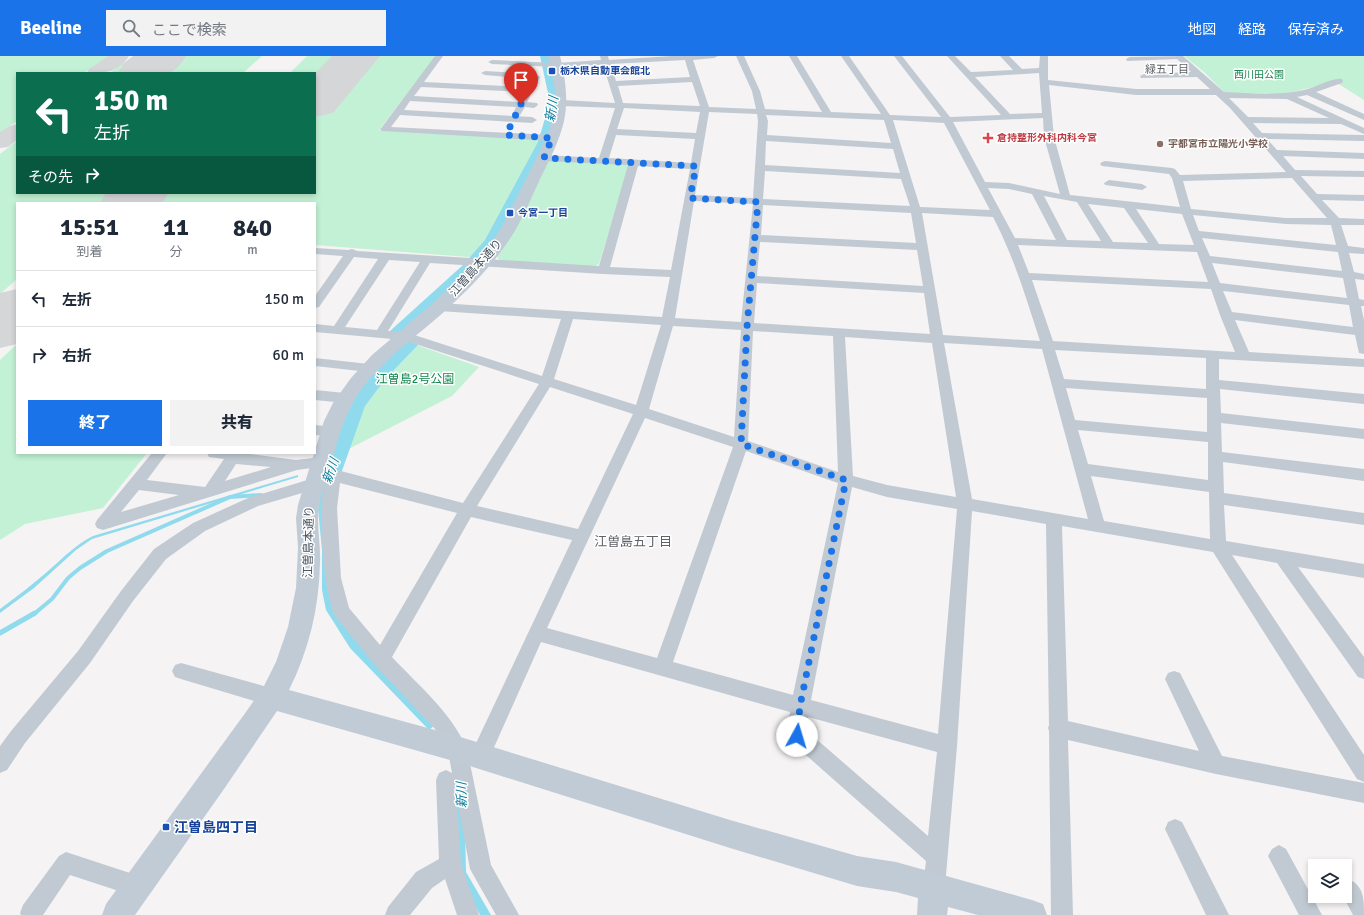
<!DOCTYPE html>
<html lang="ja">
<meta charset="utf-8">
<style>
body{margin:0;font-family:Signika,"Noto Sans JP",sans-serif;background:#f2f2f3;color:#1f2937;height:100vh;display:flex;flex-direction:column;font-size:15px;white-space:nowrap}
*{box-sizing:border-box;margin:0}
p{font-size:13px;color:#747a83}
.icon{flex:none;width:22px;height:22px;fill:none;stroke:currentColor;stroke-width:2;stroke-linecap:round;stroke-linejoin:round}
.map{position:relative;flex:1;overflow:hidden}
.details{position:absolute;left:16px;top:146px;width:300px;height:252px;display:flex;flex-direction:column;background:#fff;border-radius:0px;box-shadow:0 2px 6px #0003}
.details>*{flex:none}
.guide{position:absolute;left:16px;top:16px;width:300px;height:122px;border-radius:0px;box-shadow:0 2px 6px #0003;background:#0b6e4f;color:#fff;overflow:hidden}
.tools{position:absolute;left:1308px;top:803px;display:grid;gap:8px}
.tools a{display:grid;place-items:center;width:44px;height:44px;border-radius:0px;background:#fff;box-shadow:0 2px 6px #0003;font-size:20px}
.pin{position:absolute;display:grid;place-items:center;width:34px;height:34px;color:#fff;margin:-41px -17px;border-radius:50% 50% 50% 0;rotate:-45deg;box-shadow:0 0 4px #0007}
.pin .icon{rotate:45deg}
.me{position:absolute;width:44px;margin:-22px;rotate:6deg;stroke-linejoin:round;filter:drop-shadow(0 0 3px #0008)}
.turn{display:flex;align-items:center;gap:14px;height:84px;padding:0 12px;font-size:18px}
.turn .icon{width:52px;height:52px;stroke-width:2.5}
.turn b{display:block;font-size:28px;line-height:34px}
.then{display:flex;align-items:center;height:38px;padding:0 12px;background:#0003;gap:8px;font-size:15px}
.eta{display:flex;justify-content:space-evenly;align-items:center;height:68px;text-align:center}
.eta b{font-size:24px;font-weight:800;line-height:28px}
.primary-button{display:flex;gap:8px;margin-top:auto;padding:8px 12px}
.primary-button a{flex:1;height:46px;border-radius:0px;background:#1a73e8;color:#fff;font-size:16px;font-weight:800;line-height:46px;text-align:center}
.primary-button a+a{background:#f2f2f3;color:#1f2937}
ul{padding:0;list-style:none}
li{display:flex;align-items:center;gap:12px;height:56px;padding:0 12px;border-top:1px solid #e0e1e3}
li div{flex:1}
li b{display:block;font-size:15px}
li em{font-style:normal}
header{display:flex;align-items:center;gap:24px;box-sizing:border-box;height:56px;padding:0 20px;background:#1a73e8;color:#fff}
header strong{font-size:19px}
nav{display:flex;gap:22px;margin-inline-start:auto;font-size:14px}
.search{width:280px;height:36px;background:#f2f2f3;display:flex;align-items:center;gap:10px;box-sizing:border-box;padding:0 14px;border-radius:0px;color:#747a83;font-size:15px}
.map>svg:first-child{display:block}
.green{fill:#c3f1d5}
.water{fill:#90daee}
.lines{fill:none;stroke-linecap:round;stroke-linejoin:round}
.stream-far1{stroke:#90daee;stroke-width:4}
.stream{stroke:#90daee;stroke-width:5}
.river{fill:#90daee;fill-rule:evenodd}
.taxiway{fill:#d5d6d8;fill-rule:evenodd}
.runway{fill:#d5d6d8;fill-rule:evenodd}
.street{fill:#c1cad2;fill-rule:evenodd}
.secondary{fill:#c1cbd6;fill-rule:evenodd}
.route{stroke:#1a73e8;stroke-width:7;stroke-dasharray:0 12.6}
.transit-dot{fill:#1a4fb4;stroke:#fff;stroke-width:1.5}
.health-dot{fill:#e0444e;stroke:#fff;stroke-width:1.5}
.education-dot{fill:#8d6e63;stroke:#fff;stroke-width:1.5}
.labels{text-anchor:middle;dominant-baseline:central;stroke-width:3;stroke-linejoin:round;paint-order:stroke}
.far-transit-label{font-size:10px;font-weight:bold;fill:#164399;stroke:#fff;text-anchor:start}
.far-park-label{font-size:10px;fill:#17864f;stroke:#fff}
.far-health-label{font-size:10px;font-weight:bold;fill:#be3a42;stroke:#fff;text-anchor:start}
.far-education-label{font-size:10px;font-weight:bold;fill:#785e54;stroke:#fff;text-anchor:start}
.far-neighbourhood-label{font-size:11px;fill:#5f6368;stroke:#fff}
.street-label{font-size:12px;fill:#4a5661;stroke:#fff}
.park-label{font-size:12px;fill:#17864f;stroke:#fff}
.water-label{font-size:13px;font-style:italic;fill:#0c7c9b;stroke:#fff}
.neighbourhood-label{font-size:13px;fill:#5f6368;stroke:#fff}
.near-transit-label{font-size:14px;font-weight:bold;fill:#164399;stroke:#fff;text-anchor:start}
</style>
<header>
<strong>Beeline</strong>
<div class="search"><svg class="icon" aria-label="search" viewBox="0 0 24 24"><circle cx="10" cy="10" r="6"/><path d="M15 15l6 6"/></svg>ここで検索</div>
<nav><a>地図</a><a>経路</a><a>保存済み</a></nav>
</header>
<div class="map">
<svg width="1364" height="859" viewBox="0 0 1364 859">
<rect width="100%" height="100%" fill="#f5f3f3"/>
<path class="green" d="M0 0H108L84 17H17V65L0 77Z
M133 0H262L243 17H110Z
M307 0H436L379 74 537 82 542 84 480 196 474 200 468 201 315 189V147H159L169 137H315V17H290Z
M1184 0H1364V44L1334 25V26L1284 38 1225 37 1204 16Z
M17 85V137H111L100 147H17V223L0 238V98Z
M548 104 626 108 629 110 599 208 591 212 501 206 497 201 514 174Z
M408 286 479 311 452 340 329 403 336 382 372 318Z
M17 288V397H147L103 452 25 468 0 484V304Z"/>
<path class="water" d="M390 302 394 303C358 337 350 360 334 406H330C336 385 343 363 353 344 361 328 376 315 390 302Z
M298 419V421L92 483 76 494 34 532 0 557V553C16 541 32 529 47 516 62 503 75 489 93 480Z
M322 434H328L330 532 435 669 429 674 350 592 326 554 322 534V494L318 453Z
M464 728 466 816 491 859H480L459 821 455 729Z"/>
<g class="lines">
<path class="stream-far1" d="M34 558 52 543 68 522 80 512 107 495 230 441 261 439"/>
<path class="stream" d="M0 577 35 557"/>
<path class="river" d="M540 0H552L562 37 560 59 552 86 498 190 475 217 409 279 418 289 386 322 365 350 332 443 324 446 316 443 312 437 345 348 372 312 396 289 387 279 390 275 463 209 485 184 538 86 546 59 548 37Z"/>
<path class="taxiway" d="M108 0H129C118 17 105 17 87 17L89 13Z
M17 68V84L8 91 0 92V76L10 70Z"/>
<path class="runway" d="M134 0H186L179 10 170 17H118L124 7Z
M332 0H380L333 57 315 61V17Z
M106 137H169L162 147H100Z
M17 233V288L0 292V237Z"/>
<path class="street" d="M435 0H443L424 26 526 31 531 23 485 19 481 17 485 15 536 18 540 21 527 46 537 47 538 49 534 52 525 51 520 59 517 60 513 57 516 51 410 45 404 54 532 61 537 64 532 67 400 59 391 71 552 79 557 82 552 85 382 75 380 73 382 71ZM421 31 524 36 519 46 414 40Z
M600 0H608L609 4 672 0H718L714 2 693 4 709 51 756 53 752 35 736 0H744L760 35 765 53 822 56 789 0H797L831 56 881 58 841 0H849L890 59 941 61 894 0H902L950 61 1001 59 947 0H955L971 16 1013 14 1000 0H1009L1022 13 1039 12 1040 0H1048V24L1136 33H1210L1197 21 1141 22 1140 20 1144 18 1191 16 1177 3 1127 5 1126 3 1130 1 1183 0 1224 36C1250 37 1278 40 1304 34 1314 32 1333 21 1342 23L1343 25 1342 27 1316 36 1364 58V64L1307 39 1297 41 1364 72V78L1341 68 1253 67 1262 77 1364 79V85L1267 83 1277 94 1364 97V103L1283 100 1295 114 1364 115V121L1301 120 1317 138 1364 139V145L1322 144 1339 162 1364 163V169H1341L1348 190 1364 192V198L1349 197 1354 216 1364 218V224L1355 223 1359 243 1364 244V250H1361L1364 264V298L1359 297 1355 279 1235 264 1249 296 1364 303V311L1219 303V324L1364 338V348L1220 333 1221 357 1364 373V383L1221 367 1222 396 1364 413V425L1223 406 1224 437 1364 457V469L1224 449 1226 485 1364 508V522L1298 511 1364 601V623L1358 621 1277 507 1232 499 1364 699V726L1357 723 1213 496 1062 470 1068 665 1199 695 1165 623 1168 617 1174 615 1180 617 1222 700 1364 727V747L1216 718 1068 684 1073 859H1051L1049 675 1048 672 1049 669 1046 468 972 455 957 690 945 831 942 839 934 842 926 839 923 831 926 805 790 685 787 679 790 656 541 586 487 707 480 709 473 707 470 700 572 484 471 461 392 601C419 630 451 656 467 693L491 809 519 859H496L470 813 457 743 461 808 479 859H457L445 823 432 832 410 859H385L388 851 416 816 439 803 436 724 439 717 446 714 452 717 448 695 435 673 375 609 335 560C324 537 315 446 327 424L322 422 320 418 322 414 327 412 337 414 463 447 539 328 403 284 315 276V268L334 270 378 203 354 201 319 251 315 252V240L343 200 315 198V192L348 194 352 193 357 195 599 210 628 109 544 105 539 102 544 99 599 102 615 52 562 50 558 47 562 44 615 47 603 9 556 11 492 8 488 6 492 4 556 7 601 4ZM685 4 690 21 616 25 611 8ZM1039 17 1042 57 1010 58 975 21ZM692 26 700 50 623 47 618 30ZM1049 29 1136 39H1216L1230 52 1286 116 1180 119 1175 113 1172 112 1105 105 1102 106 1100 108 1102 110 1169 118 1172 122 1180 151 1070 139 1054 81ZM1229 42 1287 43 1329 62 1248 61ZM624 52 700 56 696 77 617 73ZM709 56 757 58 758 65 753 142 695 139ZM766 59 884 64 891 87 767 79 768 65ZM1043 62 1044 81 1060 138 1009 127 985 126 953 66ZM893 64 944 67 990 154 920 151ZM616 79 695 83 691 107 609 102ZM766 85 893 93 900 117 765 109ZM638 110 690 113 671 214 610 211ZM765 115 901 123 910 150 763 143ZM1292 122 1327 162H1286L1191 153 1183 125ZM988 132 1009 133 1032 138 1056 184 1015 182ZM1044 140 1077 146 1101 185 1067 184ZM694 145 753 148 741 266 675 262ZM1088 148 1124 152 1148 187 1113 186ZM763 149 911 157 916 187 761 179ZM1136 153 1182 158 1194 189 1159 188ZM922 157 993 161C1014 201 1026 242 1040 285L943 279ZM1193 159 1286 168 1331 169 1336 189 1199 175ZM1202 182 1338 196 1342 215 1210 200ZM760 186 917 194 923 230 757 220ZM1018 189 1197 196 1208 226 1029 217ZM389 204 420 206 377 274 345 271ZM430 207 603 218 670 221 662 261 439 247 435 248 433 251 435 254 439 255 561 263 542 320 408 277 388 275ZM1212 207 1343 222 1347 242 1220 227ZM1032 224 1211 233 1220 259 1235 296 1053 285ZM757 227 924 237 930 278 754 267ZM1223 235 1349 249 1353 271 1232 256ZM573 263 661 269 636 349 554 323ZM673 270 741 274 734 381 649 353ZM753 275 833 280 838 416 748 385ZM845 281 932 287 956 441 887 429 853 420ZM944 287 1042 293 1088 463 972 443ZM1055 294 1206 302V333L1064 323ZM550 331 633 358 578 473 477 450ZM1066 332 1207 342V376L1075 364ZM645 362 733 391 657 602 547 572ZM1078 374 1208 386V424L1088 408ZM746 395 838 427 793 639 673 606ZM1091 420 1209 436 1210 483 1104 465ZM340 427 457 457 380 589 349 552 341 522 337 452ZM852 431 887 441 957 453 938 678 811 644ZM808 661 937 696 928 780 807 675Z
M1109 124 1142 128 1147 131 1142 134 1105 129 1104 127Z
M315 302 369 308 374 309 376 312 374 315 369 316 315 310Z
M315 334 345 337 350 339 352 342 350 345 345 347 315 344Z
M315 369 335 371 337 375 335 379 330 380 315 379Z
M152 397H167L147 424 205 431 224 403 209 401 207 397H243L296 404 321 401 326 402 328 406 326 410 297 414 103 474 97 472 95 468 97 464ZM236 408 271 411 225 425ZM139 434 179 439 121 456Z
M314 422 319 424 321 428 319 432 258 450 205 475 166 503 133 545 90 607 25 687 7 714 0 717V690L11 675 78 595 121 535 154 493 193 467 248 442Z
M181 607 271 632 278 635 280 641 278 647 271 650 181 623 175 621 172 615 175 609Z
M1175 763 1182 766 1229 859H1206L1165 773 1168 766Z
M1279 789 1286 793 1322 859H1299L1268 800 1272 793Z
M66 796 145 822 148 830 145 838 137 841 70 819 43 859H21L20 857 23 849 59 800Z
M1352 825C1364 832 1364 844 1364 859H1353L1343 840H1345V828Z"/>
<path class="secondary" d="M548 0H560C573 54 565 73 541 121 532 140 524 160 513 178 495 207 470 232 445 255 417 280 386 301 363 331 345 355 338 383 330 412 326 424 322 437 319 449 316 469 321 488 320 507 319 552 309 594 289 634L457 680 730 764 857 800 896 806 1032 844 1043 848 1047 859H978L948 851 947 859H917L918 842 896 836 857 830 730 792 457 706 277 655 224 733 135 859H102L106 848 246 656 264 630 276 606 288 571 296 532 298 492 296 462 298 449 324 365 333 347 351 322 372 299 432 248 465 217 488 192 503 169 538 99 550 72 555 46V33Z"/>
</g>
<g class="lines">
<path class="route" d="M521 48 506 79 552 82 544 102 696 110 690 142 758 146 747 271 741 388 846 424 800 650 797 680"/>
</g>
<g class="transit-dot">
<rect x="548" y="11" width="8" height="8" rx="2"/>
<rect x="506" y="153" width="8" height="8" rx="2"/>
<rect x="162" y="767" width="8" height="8" rx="2"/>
</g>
<path class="health-dot" d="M986 76h4v4h4v4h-4v4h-4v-4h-4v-4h4z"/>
<circle class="education-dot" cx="1160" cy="88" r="4"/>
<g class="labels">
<g class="far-transit-label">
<text x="560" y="15">栃木県自動車会館北</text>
<text x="518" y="157">今宮一丁目</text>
</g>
<g class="far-park-label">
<text x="1259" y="19">西川田公園</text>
</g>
<g class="far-health-label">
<text x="997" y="82">倉持整形外科内科今宮</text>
</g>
<g class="far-education-label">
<text x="1168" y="88">宇都宮市立陽光小学校</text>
</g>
<g class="far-neighbourhood-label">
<text x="1167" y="13">緑五丁目</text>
</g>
<g class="street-label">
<text transform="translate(476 212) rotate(-48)">江曽島本通り</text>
<text transform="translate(309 486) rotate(-89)">江曽島本通り</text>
</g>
<g class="park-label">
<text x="415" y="323">江曽島2号公園</text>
</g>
<g class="water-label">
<text transform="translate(552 53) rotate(-81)">新川</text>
<text transform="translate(331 415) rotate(-71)">新川</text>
<text transform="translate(462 739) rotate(-91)">新川</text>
</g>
<g class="neighbourhood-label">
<text x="633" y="486">江曽島五丁目</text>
</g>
<g class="near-transit-label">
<text x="174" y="771">江曽島四丁目</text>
</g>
</g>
</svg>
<div class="tools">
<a><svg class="icon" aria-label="layers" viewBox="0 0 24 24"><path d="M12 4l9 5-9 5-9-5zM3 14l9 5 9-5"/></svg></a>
</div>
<div class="pin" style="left:521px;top:48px;background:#d93025"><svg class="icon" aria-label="arrive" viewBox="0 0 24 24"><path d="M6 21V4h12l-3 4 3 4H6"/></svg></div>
<svg class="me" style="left:797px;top:680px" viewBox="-20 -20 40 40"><circle r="19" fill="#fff"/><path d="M0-13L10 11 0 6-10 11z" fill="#1a73e8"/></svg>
<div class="guide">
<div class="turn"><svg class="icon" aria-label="left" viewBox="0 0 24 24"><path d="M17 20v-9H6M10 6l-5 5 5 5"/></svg><div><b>150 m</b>左折</div></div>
<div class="then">その先<svg class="icon" aria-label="right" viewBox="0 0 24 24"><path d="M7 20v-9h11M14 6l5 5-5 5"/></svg></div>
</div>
<section class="details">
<div class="eta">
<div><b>15:51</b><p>到着</p></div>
<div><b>11</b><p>分</p></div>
<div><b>840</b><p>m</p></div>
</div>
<ul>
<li><svg class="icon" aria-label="left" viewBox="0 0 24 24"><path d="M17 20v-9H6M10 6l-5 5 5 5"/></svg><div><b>左折</b></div><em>150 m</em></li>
<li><svg class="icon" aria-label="right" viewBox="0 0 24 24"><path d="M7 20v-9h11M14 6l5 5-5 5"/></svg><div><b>右折</b></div><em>60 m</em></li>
</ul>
<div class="primary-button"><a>終了</a><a>共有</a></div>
</section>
</div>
